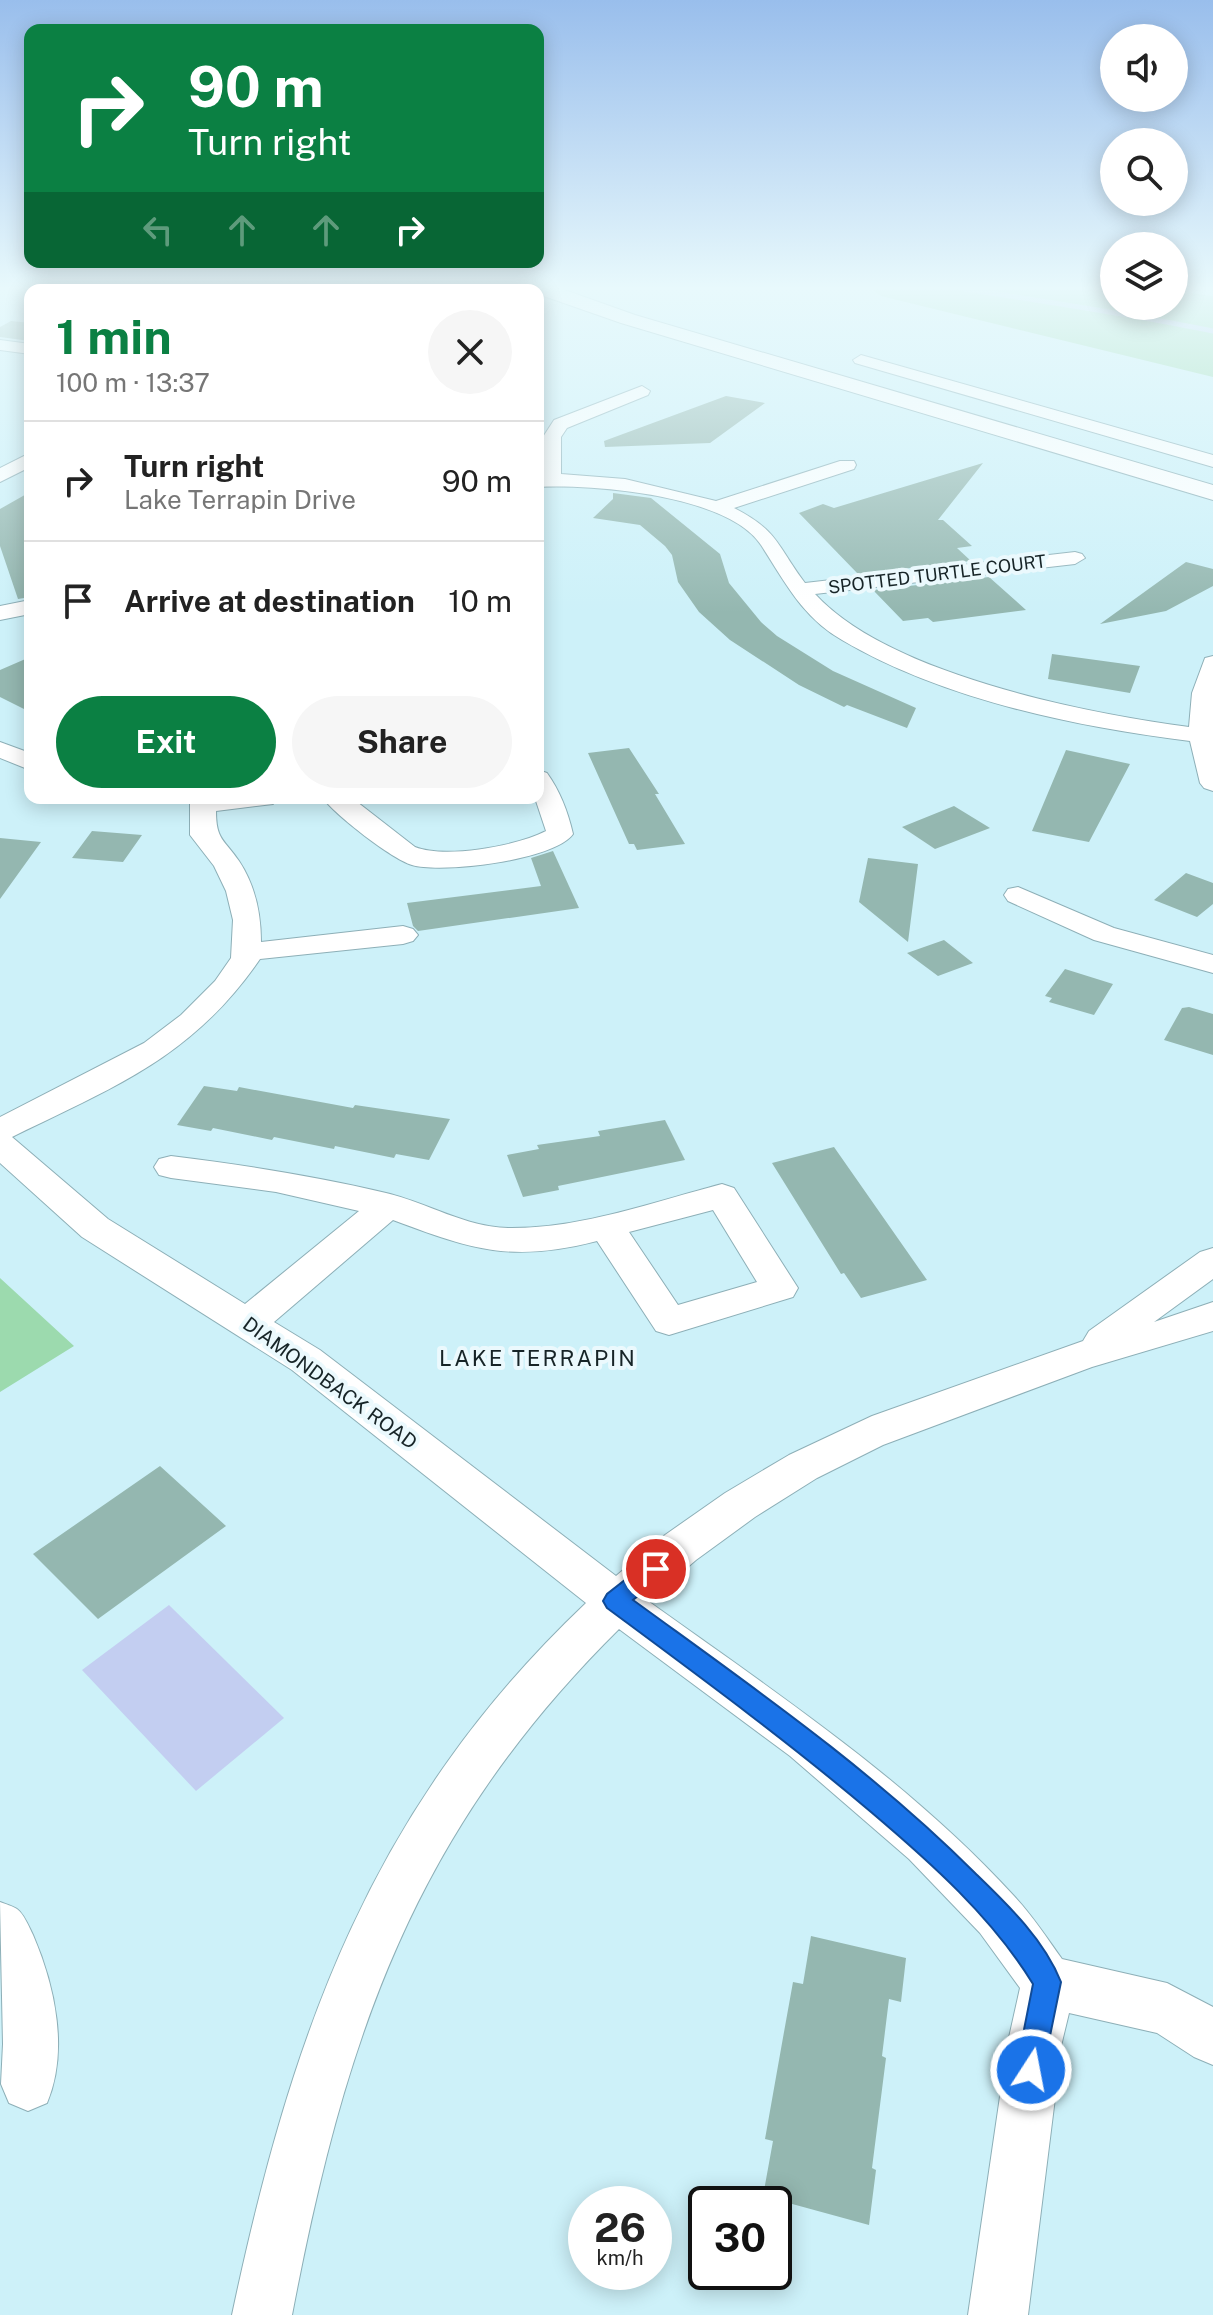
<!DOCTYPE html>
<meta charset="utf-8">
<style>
body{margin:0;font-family:"Public Sans",sans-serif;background:#f6f6f6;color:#222;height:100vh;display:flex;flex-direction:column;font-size:30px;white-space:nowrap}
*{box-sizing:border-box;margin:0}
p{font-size:26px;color:#767676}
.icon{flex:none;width:44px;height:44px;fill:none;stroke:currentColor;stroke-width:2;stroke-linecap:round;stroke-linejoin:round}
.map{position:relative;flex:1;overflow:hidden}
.panel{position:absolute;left:24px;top:284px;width:520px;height:520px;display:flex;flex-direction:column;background:#fff;border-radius:16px;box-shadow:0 4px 20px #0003}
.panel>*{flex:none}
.banner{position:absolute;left:24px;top:24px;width:520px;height:244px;border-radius:16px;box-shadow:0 4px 20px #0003;background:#0b8043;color:#fff;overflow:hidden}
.controls{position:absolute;left:1100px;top:24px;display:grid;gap:16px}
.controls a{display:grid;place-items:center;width:88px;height:88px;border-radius:50%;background:#fff;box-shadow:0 4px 20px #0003;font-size:40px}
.speed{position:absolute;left:568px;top:2186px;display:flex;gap:16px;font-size:40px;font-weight:700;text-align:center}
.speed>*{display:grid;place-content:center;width:104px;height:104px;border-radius:50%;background:#fff;box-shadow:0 4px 20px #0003;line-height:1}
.speed small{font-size:20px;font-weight:400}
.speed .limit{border:4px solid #111;border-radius:12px;background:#fff;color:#111}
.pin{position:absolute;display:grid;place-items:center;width:68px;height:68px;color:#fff;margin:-34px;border:4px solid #fff;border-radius:50%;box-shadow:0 2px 8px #0007}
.me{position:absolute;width:88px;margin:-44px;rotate:11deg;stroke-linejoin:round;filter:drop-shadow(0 0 6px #0008)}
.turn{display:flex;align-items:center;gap:28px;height:168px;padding:0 32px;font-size:36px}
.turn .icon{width:104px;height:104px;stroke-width:2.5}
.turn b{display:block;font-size:56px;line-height:68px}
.lanes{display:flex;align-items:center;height:76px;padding:0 32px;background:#0003;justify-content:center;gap:40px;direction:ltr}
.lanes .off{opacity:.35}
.round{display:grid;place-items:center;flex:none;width:84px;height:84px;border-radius:42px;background:#f6f6f6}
.head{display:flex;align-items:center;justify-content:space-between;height:136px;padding:0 32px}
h1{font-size:48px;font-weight:700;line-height:60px;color:#0b8043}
.button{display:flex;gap:16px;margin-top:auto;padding:16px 32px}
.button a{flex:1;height:92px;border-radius:48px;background:#0b8043;color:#fff;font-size:32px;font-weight:700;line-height:92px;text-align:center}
.button a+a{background:#f6f6f6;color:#222}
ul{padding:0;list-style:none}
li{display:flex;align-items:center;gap:24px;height:120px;padding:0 32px;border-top:2px solid #e0e0e0}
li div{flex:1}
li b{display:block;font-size:30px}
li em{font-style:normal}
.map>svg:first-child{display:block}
.green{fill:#9cdaae}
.water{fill:#c3cef1}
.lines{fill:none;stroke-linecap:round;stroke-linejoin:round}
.stream{stroke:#c3cef1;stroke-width:5}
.building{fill:#94b7b0}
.minor-casing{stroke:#8dafb7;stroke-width:2}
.secondary-casing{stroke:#8dafb7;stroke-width:2}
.minor{fill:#fff;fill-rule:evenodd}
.secondary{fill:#fff;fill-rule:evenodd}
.route{fill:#1a73e8;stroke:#114b97;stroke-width:2}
.labels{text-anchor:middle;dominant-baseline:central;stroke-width:8;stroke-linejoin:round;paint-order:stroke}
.far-street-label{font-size:18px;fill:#172427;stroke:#ebf9fd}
.street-label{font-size:20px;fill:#172427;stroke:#ebf9fd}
.neighbourhood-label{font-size:22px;letter-spacing:2px;fill:#172427;stroke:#ebf9fd}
</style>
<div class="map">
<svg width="1213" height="2315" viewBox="0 0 1213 2315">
<rect width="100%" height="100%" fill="#cdf1f9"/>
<path class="green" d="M872 289H1114V306H1174V291L1213 296V377L881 296Z
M0 1278 74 1346 0 1392Z"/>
<path class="water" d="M169 1605 284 1718 196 1791 82 1670Z"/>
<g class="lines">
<path class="stream" d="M965 289C1048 302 1131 314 1213 331"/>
</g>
<path class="building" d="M11 321 30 323V341L0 337V327Z
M726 396 765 403 710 443 605 447 604 441Z
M983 463 938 520H943L972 546 957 548 971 561 858 574 799 513 823 504 834 508Z
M30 492V597L18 599 0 546V509Z
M613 493 651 498 720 554 729 583 761 622 777 636 833 671 916 708 907 728 847 705 844 707 799 685 730 640 699 612 678 582 672 555 665 546 640 525 593 518 613 499Z
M1186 562 1213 569V586L1166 611 1100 624Z
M989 577 1026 610 933 622 928 618 903 621 873 590Z
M1052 654 1140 666 1130 693 1048 679Z
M30 657V712L0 697V670Z
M629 748 659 794H655L685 844 637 850 634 844H629L588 753Z
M1066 750 1130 764 1089 842 1032 831Z
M954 806 990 828 935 849 902 827Z
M92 831 142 835 123 862 72 858Z
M0 838 41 842 0 899Z
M553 851 579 908 418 931 413 926 407 903 541 886 531 858Z
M868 858 918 864 908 942 859 902Z
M1186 873 1213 883V904L1197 917 1154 900Z
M944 940 973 963 938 976 907 953Z
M1065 969 1113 984 1094 1015 1049 1002 1052 998 1045 996Z
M1189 1007 1213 1014V1055L1164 1040 1182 1008Z
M204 1086 237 1091 239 1087 353 1108 355 1105 450 1119 429 1160 396 1154 394 1158 335 1146 334 1149 274 1137 272 1140 213 1128 211 1131 177 1125Z
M665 1120 685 1160 558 1186 559 1190 523 1197 507 1155 539 1149 537 1145 600 1136 598 1131Z
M834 1147 927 1280 861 1298 844 1273 841 1274 772 1163Z
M160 1466 226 1526 98 1619 33 1554Z
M811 1936 906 1958 901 2002 889 1999 882 2056 886 2058 872 2168 876 2170 869 2225 763 2196 773 2141 765 2139 784 2032 793 1982 803 1984Z"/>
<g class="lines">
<defs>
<path id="minor" d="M314 289H329L314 290Z
M0 340 30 344V354L0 350Z
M861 355 1213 455V467L855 363 853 360Z
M642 386 650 391 648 395 567 428 561 437V474L625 479 716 501 840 461H854L856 465 854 469 734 508C779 531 777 546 805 583L1075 552 1082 554 1085 558 1075 564 815 594C888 674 1084 713 1189 727L1192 693 1205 658 1213 656V791L1204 788 1200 783 1190 741C1076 727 942 699 842 640 802 617 785 582 761 545 728 495 593 484 538 487V475H543V437L554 420Z
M30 453V467L0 482V468Z
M30 600V614L0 620V606Z
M0 742 30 753V770L0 758Z
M538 770 547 773C560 791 568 812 573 834 555 860 442 874 412 865 392 859 335 815 323 798H352L415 847C445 859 517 846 546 831L535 798H538Z
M190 798H277L273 804 216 811C216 840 224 839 239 861 255 885 261 913 261 942L403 926 413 929 418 935 413 941 403 944 260 959C193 1057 114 1087 12 1137L108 1219 245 1304 359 1211 276 1192 171 1178 159 1175 154 1167 159 1159 171 1156C244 1165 315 1176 386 1193 428 1203 465 1227 508 1228 580 1229 653 1202 722 1184L734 1188 798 1288 793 1297 669 1335 656 1331 597 1241C512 1263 473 1250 393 1220L274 1322 320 1350 616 1576 665 1535 725 1493 789 1455 872 1416 1083 1341 1089 1331 1200 1252 1213 1248V1279L1154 1322 1213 1302V1331L1092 1367 883 1445 817 1478 755 1517 696 1560 648 1601C775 1692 908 1780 1014 1896 1032 1915 1047 1938 1062 1959L1167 1983 1213 2007V2065L1194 2057 1157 2033 1069 2013 1062 2042 1028 2315H968L1008 2042 1020 1988 980 1933 909 1859 790 1756 619 1629C413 1833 345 2037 292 2315H232C292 2032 371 1807 586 1603L292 1370 82 1237 0 1163V1117L144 1043 181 1015 215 981 231 958 233 920 226 891 214 866 190 835ZM713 1210 757 1282 678 1305 629 1232Z
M1018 887 1114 928 1213 955V973L1094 940 1008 901 1004 895 1008 889Z
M0 1902C5 1904 13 1906 17 1909 24 1914 29 1927 33 1935 55 1986 69 2051 47 2103L28 2111 9 2103 1 2084 3 2044Z"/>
<path id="secondary" d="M562 289 635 315 1213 485V500L621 323 538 294V290L534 289Z"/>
</defs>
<use href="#minor" class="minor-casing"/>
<use href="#secondary" class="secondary-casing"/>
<use href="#minor" class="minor"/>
<use href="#secondary" class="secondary"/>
</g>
<linearGradient id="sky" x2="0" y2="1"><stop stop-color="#99beec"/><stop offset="0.47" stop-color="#e8f9fc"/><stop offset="1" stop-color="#e8f9fc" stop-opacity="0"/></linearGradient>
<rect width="1213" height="613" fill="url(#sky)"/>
<path class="route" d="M656 1559 664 1562 667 1569 664 1575 633 1600C751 1686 871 1769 975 1873 1007 1904 1044 1939 1061 1982L1041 2080 1031 2084 1021 2080 1016 2070 1033 1984C992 1917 930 1862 871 1812 786 1740 696 1674 607 1608L603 1601 607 1594 648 1562Z"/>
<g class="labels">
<g class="far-street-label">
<text transform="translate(937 574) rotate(-7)">SPOTTED TURTLE COURT</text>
</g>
<g class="street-label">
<text transform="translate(330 1383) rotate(36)">DIAMONDBACK ROAD</text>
</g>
<g class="neighbourhood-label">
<text x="538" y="1358">LAKE TERRAPIN</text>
</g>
</g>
</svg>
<div class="controls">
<a><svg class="icon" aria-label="sound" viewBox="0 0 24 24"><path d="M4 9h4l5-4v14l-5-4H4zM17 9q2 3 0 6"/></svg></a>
<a><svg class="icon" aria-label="search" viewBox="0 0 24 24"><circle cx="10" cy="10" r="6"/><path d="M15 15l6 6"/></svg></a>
<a><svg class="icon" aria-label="layers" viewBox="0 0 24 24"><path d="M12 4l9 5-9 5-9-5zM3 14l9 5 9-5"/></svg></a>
</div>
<div class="speed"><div>26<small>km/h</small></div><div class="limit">30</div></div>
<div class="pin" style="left:656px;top:1569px;background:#d93025"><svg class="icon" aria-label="arrive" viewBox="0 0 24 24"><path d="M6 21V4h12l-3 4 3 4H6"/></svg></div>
<svg class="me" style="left:1031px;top:2070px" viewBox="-20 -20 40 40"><circle r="17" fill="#1a73e8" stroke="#fff" stroke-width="3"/><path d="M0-11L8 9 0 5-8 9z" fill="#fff"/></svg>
<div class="banner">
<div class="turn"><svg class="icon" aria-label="right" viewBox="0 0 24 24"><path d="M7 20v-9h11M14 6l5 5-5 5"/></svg><div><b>90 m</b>Turn right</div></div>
<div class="lanes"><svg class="icon off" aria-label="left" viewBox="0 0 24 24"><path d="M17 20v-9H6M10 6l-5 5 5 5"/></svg><svg class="icon off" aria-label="ahead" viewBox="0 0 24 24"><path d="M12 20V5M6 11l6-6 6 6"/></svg><svg class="icon off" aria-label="ahead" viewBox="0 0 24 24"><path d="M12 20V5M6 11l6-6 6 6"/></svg><svg class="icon" aria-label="right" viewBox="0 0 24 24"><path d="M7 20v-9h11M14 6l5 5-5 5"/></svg></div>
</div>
<section class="panel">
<div class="head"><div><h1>1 min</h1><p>100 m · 13:37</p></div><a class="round"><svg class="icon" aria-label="close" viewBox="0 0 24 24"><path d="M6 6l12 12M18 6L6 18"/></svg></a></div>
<ul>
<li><svg class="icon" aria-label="right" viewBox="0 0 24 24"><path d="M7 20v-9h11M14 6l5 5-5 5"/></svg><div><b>Turn right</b><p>Lake Terrapin Drive</p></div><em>90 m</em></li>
<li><svg class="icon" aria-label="arrive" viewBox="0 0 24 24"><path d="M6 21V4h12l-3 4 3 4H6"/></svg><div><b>Arrive at destination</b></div><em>10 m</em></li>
</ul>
<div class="button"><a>Exit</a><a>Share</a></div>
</section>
</div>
